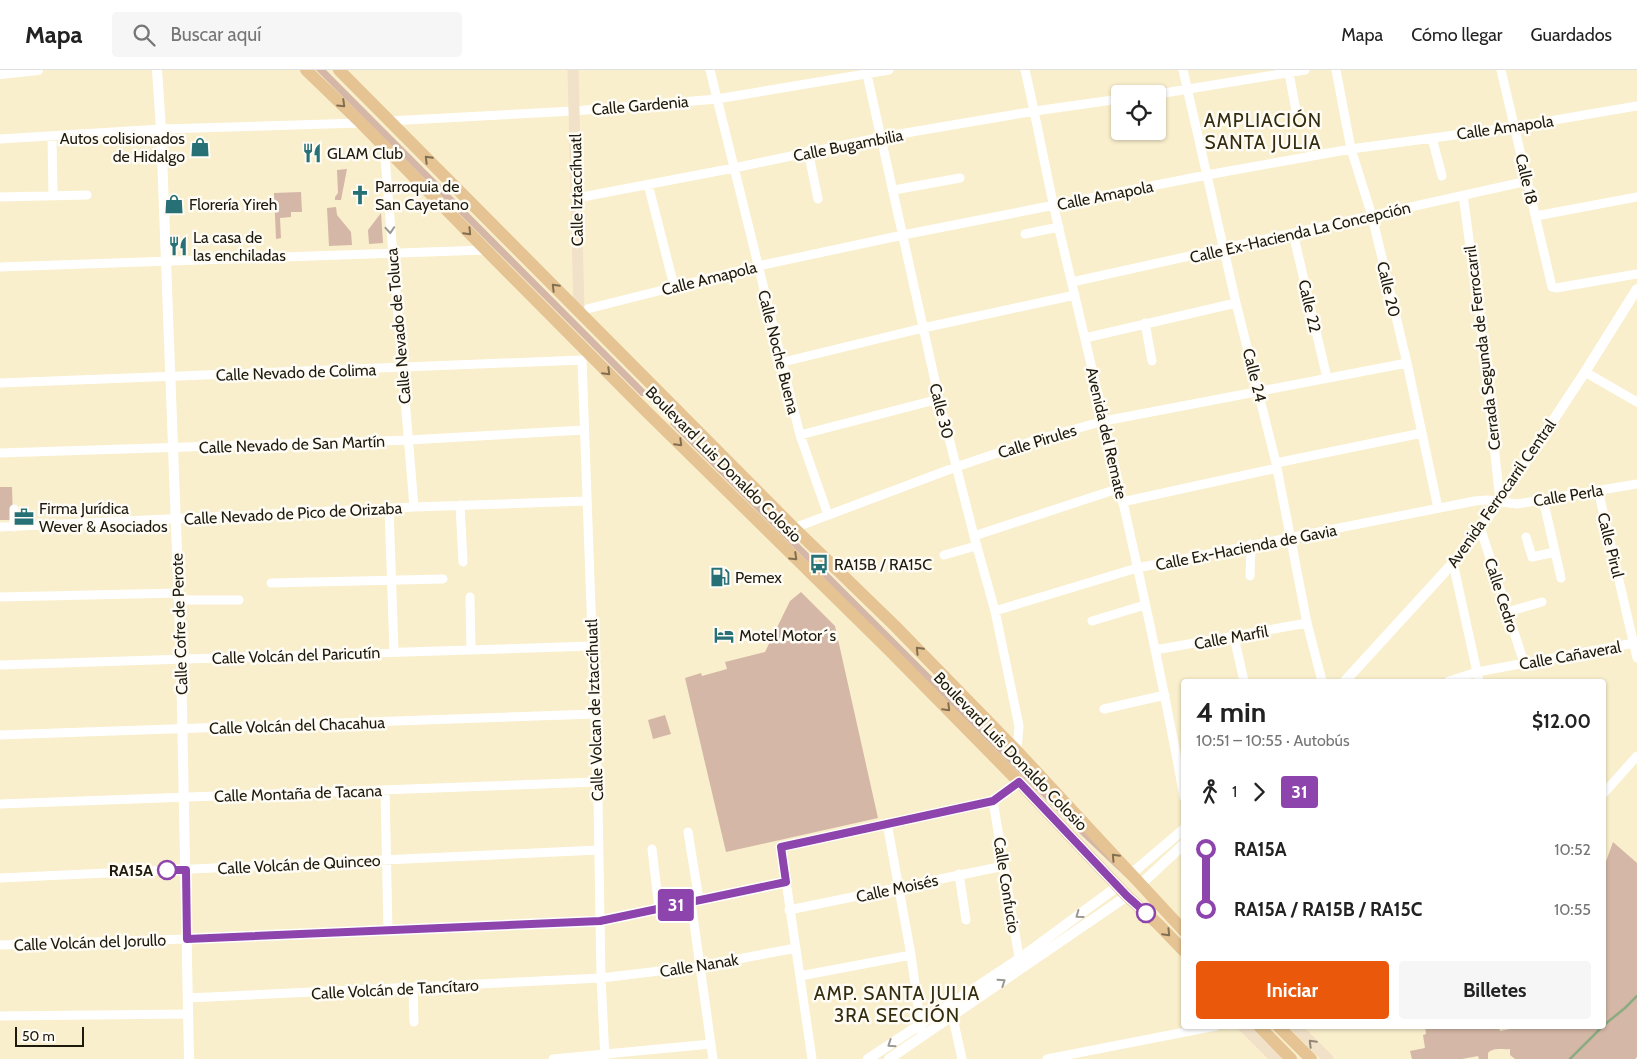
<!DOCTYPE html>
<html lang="es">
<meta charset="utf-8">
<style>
body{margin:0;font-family:Cabin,sans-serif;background:#f6f6f6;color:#222;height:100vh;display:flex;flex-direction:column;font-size:19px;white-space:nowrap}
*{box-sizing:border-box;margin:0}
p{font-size:16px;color:#767676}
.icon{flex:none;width:28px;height:28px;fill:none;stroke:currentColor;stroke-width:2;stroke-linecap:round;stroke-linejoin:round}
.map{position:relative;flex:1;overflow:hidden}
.side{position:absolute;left:1181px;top:609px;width:425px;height:350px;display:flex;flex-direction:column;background:#fff;border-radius:5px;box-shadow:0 1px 4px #0004}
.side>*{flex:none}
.badge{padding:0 10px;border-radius:4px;font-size:18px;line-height:32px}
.tools{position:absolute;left:1111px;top:15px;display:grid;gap:10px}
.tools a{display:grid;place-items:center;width:55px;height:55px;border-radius:5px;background:#fff;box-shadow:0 1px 4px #0004;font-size:25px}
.scale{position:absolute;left:15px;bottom:12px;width:69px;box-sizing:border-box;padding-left:5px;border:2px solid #1e1a0d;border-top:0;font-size:14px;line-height:18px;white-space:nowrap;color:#1e1a0d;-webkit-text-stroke:4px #fefcf5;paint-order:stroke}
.map>.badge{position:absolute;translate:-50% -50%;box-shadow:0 0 0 2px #fff}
.legs{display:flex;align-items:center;gap:8px;height:55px;padding:0 15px;font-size:16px}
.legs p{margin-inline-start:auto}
.summary{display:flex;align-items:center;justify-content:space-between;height:85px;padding:0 15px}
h1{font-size:28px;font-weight:700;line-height:38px}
.button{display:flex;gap:10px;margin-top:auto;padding:10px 15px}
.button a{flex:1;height:58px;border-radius:5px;background:#ea580c;color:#fff;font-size:20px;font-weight:700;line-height:58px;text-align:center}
.button a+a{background:#f6f6f6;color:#222}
ul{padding:0 15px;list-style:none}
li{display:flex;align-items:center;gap:18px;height:60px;font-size:19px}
li i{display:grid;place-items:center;width:8px;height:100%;margin:0 6px;background:currentColor}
li i::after{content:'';width:12px;height:12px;margin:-6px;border:4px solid;border-radius:50%;background:#fff}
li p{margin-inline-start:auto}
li:first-child i{background:linear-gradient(#0000 50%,currentColor 0)}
li:last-child i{background:linear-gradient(currentColor 50%,#0000 0)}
header{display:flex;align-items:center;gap:30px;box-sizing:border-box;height:70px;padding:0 25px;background:#fff;border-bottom:1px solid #e0e0e0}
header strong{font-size:24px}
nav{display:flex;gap:28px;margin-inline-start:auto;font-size:18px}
.search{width:350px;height:45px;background:#f6f6f6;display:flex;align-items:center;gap:12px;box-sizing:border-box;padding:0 18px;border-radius:5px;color:#767676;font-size:19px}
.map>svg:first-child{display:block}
.green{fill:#d4b7a6}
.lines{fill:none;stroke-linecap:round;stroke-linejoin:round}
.stream{stroke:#8dab82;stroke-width:2.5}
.minor{stroke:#fff;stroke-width:9}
.tertiary{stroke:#fff;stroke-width:10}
.secondary{stroke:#f2e1c9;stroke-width:11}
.primary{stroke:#e5c392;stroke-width:12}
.oneway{stroke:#826e50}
.oneway2{stroke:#9a9892}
.oneway3{stroke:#938774}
.line-1-casing{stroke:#fff;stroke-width:11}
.line-1{stroke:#8e44ad;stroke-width:8}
.stop-1-dot{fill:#fff;stroke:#8e44ad;stroke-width:2.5}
.labels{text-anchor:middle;stroke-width:5;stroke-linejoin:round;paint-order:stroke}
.street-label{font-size:16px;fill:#1e1a0d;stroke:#fefcf5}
.poi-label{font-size:16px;fill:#1e1a0d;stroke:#fefcf5;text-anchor:start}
.stop-label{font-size:16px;font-weight:bold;fill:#1e1a0d;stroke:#fefcf5;text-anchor:end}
.quarter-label{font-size:19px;letter-spacing:1px;fill:#342c0e;stroke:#fefcf5}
</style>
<header>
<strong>Mapa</strong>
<div class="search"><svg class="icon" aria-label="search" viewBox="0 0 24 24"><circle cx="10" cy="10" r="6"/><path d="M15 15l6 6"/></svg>Buscar aquí</div>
<nav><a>Mapa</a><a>Cómo llegar</a><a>Guardados</a></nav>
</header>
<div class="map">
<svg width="1637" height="989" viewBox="0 0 1637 989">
<rect width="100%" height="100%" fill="#f9efcc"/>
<path class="green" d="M316,0H326L646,321V326H641Z
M347,99L341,130H335V127L338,123L337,100Z
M301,122L302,142H291V147L280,148L281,168L276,169L274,123Z
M336,137L337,145L351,162L352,175L329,176L327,138Z
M381,143L383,173L369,174L368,160Z
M675,350L1082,756L1134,815L1077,761L670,354Z
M0,417H12L13,450H0Z
M801,522L835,556L878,748L726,782L685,608L701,603L702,606L727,599L725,592L765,582L790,531Z
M665,645L671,664L653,669L648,650Z
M1613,772L1637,793V987L1635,989H1515L1510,985V979C1502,980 1494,977 1488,983V989H1479L1478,986L1462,989H1412L1410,981L1425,978L1423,965L1426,964L1425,956H1468L1469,959L1480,956H1499L1500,961L1510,959V956H1604V797Z"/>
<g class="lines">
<path class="stream" d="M1604,955L1625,938L1637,926
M1570,989L1603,956"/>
<path class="minor" d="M710,0L800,365L828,445
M866,0L939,329L974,466L995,541L1019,656L1017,681
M1025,0C1037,51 1046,104 1058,155C1103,345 1149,535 1184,727
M1183,0L1236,233L1276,393L1307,553L1322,611
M1336,0L1351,79L1372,146L1407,293L1438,438
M1501,0L1552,217L1556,218L1637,204
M1289,3L1296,41
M1158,24L1305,0
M389,51L574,41L717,29L889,0
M52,67L53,125
M1432,68L1442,106
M0,69L161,59L361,53
M384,76L414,437
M808,81L818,129
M648,114L674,216
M894,120L960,108
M1463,125L1483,272L1500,431
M0,127L87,125
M577,128L734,98L882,67L1035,41L1120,29
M1536,146L1637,127
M1293,163L1327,308
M1025,164L1059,157
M0,197L486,180
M1072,212L1528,111
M579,241L758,196L903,165L1207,105L1351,79L1514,57L1637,36
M1145,253L1152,291
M1085,268L1236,233
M582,290L598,730L601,908L605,989
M783,292L923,258L1075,225
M1585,302L1637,332
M0,313L582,290
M800,365L939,329
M0,383L409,370L584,360
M1276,393L1422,363
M1598,420L1637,588
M1543,429L1561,508
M1122,432L1277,398
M460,435L463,492
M389,438L394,581
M14,439V457
M0,457L414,437L586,431
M1480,457L1524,593
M794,458L956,397L1039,369L1104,351L1407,293
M974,466L1120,418
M1526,467L1532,487L1555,482
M944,485L976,476
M1453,493L1479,611
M1250,506L1251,474
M271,513L443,509
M0,527L178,523
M470,527L471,580
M178,530H239
M995,541L1137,498L1475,431L1487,430L1517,434L1637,414
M1507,542L1542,532
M1092,551L1145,535
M1234,567L1244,611
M1155,580L1307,553
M0,595L592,576
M1449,611L1477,602L1634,573
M1104,639L1165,625
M0,665L595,644
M385,721L388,860
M1604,723L1637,686
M993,731L1020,893
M0,734L597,712
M887,753L911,885L922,966
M688,762L699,830
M652,779L659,839
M959,804L966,850
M0,808L598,780
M691,832L713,989
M789,840L1004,796
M0,875L187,869L600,851L786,812
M800,906L911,885
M413,918L414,952
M188,928L601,908L701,896L796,878
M951,939L962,989
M0,946L188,944
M553,989L711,974
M812,989L781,777L993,731L1019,712
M1047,989L1216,956"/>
<path class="tertiary" d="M157,0L161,59L181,589L189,989
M0,4L38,0
M1345,611L1453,493L1500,431L1585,302L1637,219
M1131,804L1184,759
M1141,814L1184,774
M868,989L1019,889L1118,816
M889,989L1127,826"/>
<path class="secondary" d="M573,0L579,241
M1243,956L1276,989
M1295,956L1328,989"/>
<path class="primary" d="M306,0L361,53L486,180L644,339L888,579L1019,712L1127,826L1158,854L1184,881
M339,0L794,458L895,556L1017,681L1184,861
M1259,956L1291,989
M1278,956L1311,989"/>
</g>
<defs><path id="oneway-chevron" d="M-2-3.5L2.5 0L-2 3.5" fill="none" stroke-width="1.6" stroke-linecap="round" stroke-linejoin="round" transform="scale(1.25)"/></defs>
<g class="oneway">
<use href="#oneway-chevron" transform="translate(342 34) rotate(44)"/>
<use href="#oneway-chevron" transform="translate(428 89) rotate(-135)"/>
<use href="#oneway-chevron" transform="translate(468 162) rotate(46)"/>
<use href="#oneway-chevron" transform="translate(555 217) rotate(-135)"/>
<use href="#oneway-chevron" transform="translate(607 302) rotate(45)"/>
<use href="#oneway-chevron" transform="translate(679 373) rotate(45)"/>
<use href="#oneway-chevron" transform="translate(794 487) rotate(44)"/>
<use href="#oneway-chevron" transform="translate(919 580) rotate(-134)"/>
<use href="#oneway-chevron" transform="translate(947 638) rotate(45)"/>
<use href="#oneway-chevron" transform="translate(1115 787) rotate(-133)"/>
<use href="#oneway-chevron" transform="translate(1167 863) rotate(46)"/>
</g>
<g class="oneway2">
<use href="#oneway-chevron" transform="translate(390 160) rotate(86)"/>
<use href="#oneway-chevron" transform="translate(1079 845) rotate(144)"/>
<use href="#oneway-chevron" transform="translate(1002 912) rotate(-34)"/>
<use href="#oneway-chevron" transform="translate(891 974) rotate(146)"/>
</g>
<use class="oneway3" href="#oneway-chevron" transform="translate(1312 973) rotate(-135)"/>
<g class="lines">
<defs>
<path id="line-1" d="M167,800H186L187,869L600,851L786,812L781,777L993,731L1019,712L1127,826L1146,843"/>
</defs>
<use href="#line-1" class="line-1-casing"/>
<use href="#line-1" class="line-1"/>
</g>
<defs>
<symbol id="shop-bare" viewBox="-9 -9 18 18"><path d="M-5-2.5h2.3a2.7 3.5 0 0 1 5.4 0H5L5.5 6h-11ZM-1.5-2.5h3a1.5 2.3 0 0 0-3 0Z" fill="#277176" stroke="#fefcf5" stroke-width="2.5" paint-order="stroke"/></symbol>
<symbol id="restaurant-bare" viewBox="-9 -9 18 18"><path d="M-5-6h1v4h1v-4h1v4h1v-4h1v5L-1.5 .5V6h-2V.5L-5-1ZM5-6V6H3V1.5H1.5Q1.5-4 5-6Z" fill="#277176" stroke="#fefcf5" stroke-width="2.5" paint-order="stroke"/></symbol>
<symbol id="church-bare" viewBox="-9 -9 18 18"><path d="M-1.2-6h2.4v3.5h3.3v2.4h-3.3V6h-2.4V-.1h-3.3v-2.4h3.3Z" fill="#277176" stroke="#fefcf5" stroke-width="2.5" paint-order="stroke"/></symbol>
<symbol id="office-bare" viewBox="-9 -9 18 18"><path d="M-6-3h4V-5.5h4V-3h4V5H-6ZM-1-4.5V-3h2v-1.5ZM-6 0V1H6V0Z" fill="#277176" stroke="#fefcf5" stroke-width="2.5" paint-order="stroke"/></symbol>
<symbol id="bus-bare" viewBox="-9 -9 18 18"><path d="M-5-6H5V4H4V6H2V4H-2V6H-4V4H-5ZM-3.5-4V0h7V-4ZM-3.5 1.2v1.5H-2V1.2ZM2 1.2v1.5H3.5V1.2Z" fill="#277176" stroke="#fefcf5" stroke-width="2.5" paint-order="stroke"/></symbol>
<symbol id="fuel-bare" viewBox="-9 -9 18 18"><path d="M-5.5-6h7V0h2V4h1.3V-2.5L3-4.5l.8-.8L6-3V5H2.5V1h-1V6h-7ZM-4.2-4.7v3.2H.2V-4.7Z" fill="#277176" stroke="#fefcf5" stroke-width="2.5" paint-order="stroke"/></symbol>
<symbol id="hotel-bare" viewBox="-9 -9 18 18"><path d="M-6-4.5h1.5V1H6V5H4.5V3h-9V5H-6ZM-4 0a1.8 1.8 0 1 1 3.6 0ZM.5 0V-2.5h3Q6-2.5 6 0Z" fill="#277176" stroke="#fefcf5" stroke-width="2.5" paint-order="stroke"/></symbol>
</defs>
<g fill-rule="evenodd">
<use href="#shop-bare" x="186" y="63" width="28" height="28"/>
<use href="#restaurant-bare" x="298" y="69" width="28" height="28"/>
<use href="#church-bare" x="346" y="111" width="28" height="28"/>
<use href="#shop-bare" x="160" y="120" width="28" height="28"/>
<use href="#restaurant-bare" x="164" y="162" width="28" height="28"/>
<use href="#office-bare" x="10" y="433" width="28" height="28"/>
<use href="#bus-bare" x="805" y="480" width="28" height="28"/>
<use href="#fuel-bare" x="706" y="493" width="28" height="28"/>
<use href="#hotel-bare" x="710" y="551" width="28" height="28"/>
</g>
<g class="stop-1-dot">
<circle cx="167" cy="800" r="9"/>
<circle cx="1146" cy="843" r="9"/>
</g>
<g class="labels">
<g class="street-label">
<text transform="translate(640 35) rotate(-5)" y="6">Calle Gardenia</text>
<text transform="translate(1505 57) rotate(-8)" y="6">Calle Amapola</text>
<text transform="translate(848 75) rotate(-11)" y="6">Calle Bugambilia</text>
<text transform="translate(1527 109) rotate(77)" y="6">Calle 18</text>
<text transform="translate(576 120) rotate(-91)" y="6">Calle Iztaccíhuatl</text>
<text transform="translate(1105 125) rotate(-11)" y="6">Calle Amapola</text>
<text transform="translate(1300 162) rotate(-13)" y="6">Calle Ex-Hacienda La Concepción</text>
<text transform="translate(709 208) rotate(-14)" y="6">Calle Amapola</text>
<text transform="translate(1389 219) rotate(77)" y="6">Calle 20</text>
<text transform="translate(1310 236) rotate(77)" y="6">Calle 22</text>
<text transform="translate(398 256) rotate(-95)" y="6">Calle Nevado de Toluca</text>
<text transform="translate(1482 278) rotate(-97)" y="6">Cerrada Segunda de Ferrocarril</text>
<text transform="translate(779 282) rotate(76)" y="6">Calle Noche Buena</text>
<text transform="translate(296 302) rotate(-2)" y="6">Calle Nevado de Colima</text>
<text transform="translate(1255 305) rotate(76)" y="6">Calle 24</text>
<text transform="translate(942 341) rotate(76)" y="6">Calle 30</text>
<text transform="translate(1107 363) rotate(77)" y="6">Avenida del Remate</text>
<text transform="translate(1037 371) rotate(-17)" y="6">Calle Pirules</text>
<text transform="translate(292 374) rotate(-2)" y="6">Calle Nevado de San Martín</text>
<text transform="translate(724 394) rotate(45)" y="6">Boulevard Luis Donaldo Colosio</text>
<text transform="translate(1501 423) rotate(-55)" y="6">Avenida Ferrocarril Central</text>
<text transform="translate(1568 425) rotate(-9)" y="6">Calle Perla</text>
<text transform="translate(293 443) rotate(-3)" y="6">Calle Nevado de Pico de Orizaba</text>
<text transform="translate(1611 475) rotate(76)" y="6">Calle Pirul</text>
<text transform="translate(1246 477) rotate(-11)" y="6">Calle Ex-Hacienda de Gavia</text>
<text transform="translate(1502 525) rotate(72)" y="6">Calle Cedro</text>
<text transform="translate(179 554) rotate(-92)" y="6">Calle Cofre de Perote</text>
<text transform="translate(1231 567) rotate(-10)" y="6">Calle Marfil</text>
<text transform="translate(296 585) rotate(-2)" y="6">Calle Volcán del Paricutín</text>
<text transform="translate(1570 585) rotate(-10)" y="6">Calle Cañaveral</text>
<text transform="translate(594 640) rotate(-92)" y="6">Calle Volcan de Iztaccíhuatl</text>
<text transform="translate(297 655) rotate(-2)" y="6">Calle Volcán del Chacahua</text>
<text transform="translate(1011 681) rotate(46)" y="6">Boulevard Luis Donaldo Colosio</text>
<text transform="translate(298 723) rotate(-2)" y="6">Calle Montaña de Tacana</text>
<text transform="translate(299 794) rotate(-3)" y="6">Calle Volcán de Quinceo</text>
<text transform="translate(1007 815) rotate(81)" y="6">Calle Confucio</text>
<text transform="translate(897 818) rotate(-12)" y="6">Calle Moisés</text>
<text transform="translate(90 872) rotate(-2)" y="6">Calle Volcán del Jorullo</text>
<text transform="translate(699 895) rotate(-9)" y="6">Calle Nanak</text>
<text transform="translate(395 919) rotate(-3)" y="6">Calle Volcán de Tancítaro</text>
</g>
<g class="poi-label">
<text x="185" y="74" text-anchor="end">Autos colisionados<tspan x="185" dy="18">de Hidalgo</tspan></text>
<text x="327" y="89">GLAM Club</text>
<text x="375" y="122">Parroquia de<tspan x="375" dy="18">San Cayetano</tspan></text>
<text x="189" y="140">Florería Yireh</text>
<text x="193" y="173">La casa de<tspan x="193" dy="18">las enchiladas</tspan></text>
<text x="39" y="444">Firma Jurídica<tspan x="39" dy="18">Wever &amp; Asociados</tspan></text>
<text x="834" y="500">RA15B / RA15C</text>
<text x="735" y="513">Pemex</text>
<text x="739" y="571">Motel Motor´s</text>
</g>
<g class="stop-label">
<text x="153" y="806">RA15A</text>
</g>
<g class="quarter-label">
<text x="1263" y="57">AMPLIACIÓN<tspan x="1263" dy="22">SANTA JULIA</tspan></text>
<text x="897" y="930">AMP. SANTA JULIA<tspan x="897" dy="22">3RA SECCIÓN</tspan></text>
</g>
</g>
</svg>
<div class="tools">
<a><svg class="icon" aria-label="locate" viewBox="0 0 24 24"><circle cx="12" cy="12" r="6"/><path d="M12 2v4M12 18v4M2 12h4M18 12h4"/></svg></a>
</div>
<div class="scale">50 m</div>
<b class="badge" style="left:676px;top:835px;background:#8e44ad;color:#fff">31</b>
<section class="side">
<div class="summary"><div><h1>4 min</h1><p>10:51 – 10:55 · Autobús</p></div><b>$12.00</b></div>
<div class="legs"><svg class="icon" aria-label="walk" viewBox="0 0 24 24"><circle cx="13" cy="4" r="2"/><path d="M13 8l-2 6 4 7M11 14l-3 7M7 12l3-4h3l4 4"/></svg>1<svg class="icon" aria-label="forward" viewBox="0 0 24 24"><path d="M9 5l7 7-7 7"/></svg><b class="badge" style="background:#8e44ad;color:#fff">31</b></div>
<ul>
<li><i style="color:#8e44ad"></i><b>RA15A</b><p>10:52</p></li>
<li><i style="color:#8e44ad"></i><b>RA15A / RA15B / RA15C</b><p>10:55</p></li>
</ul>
<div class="button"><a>Iniciar</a><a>Billetes</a></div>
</section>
</div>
